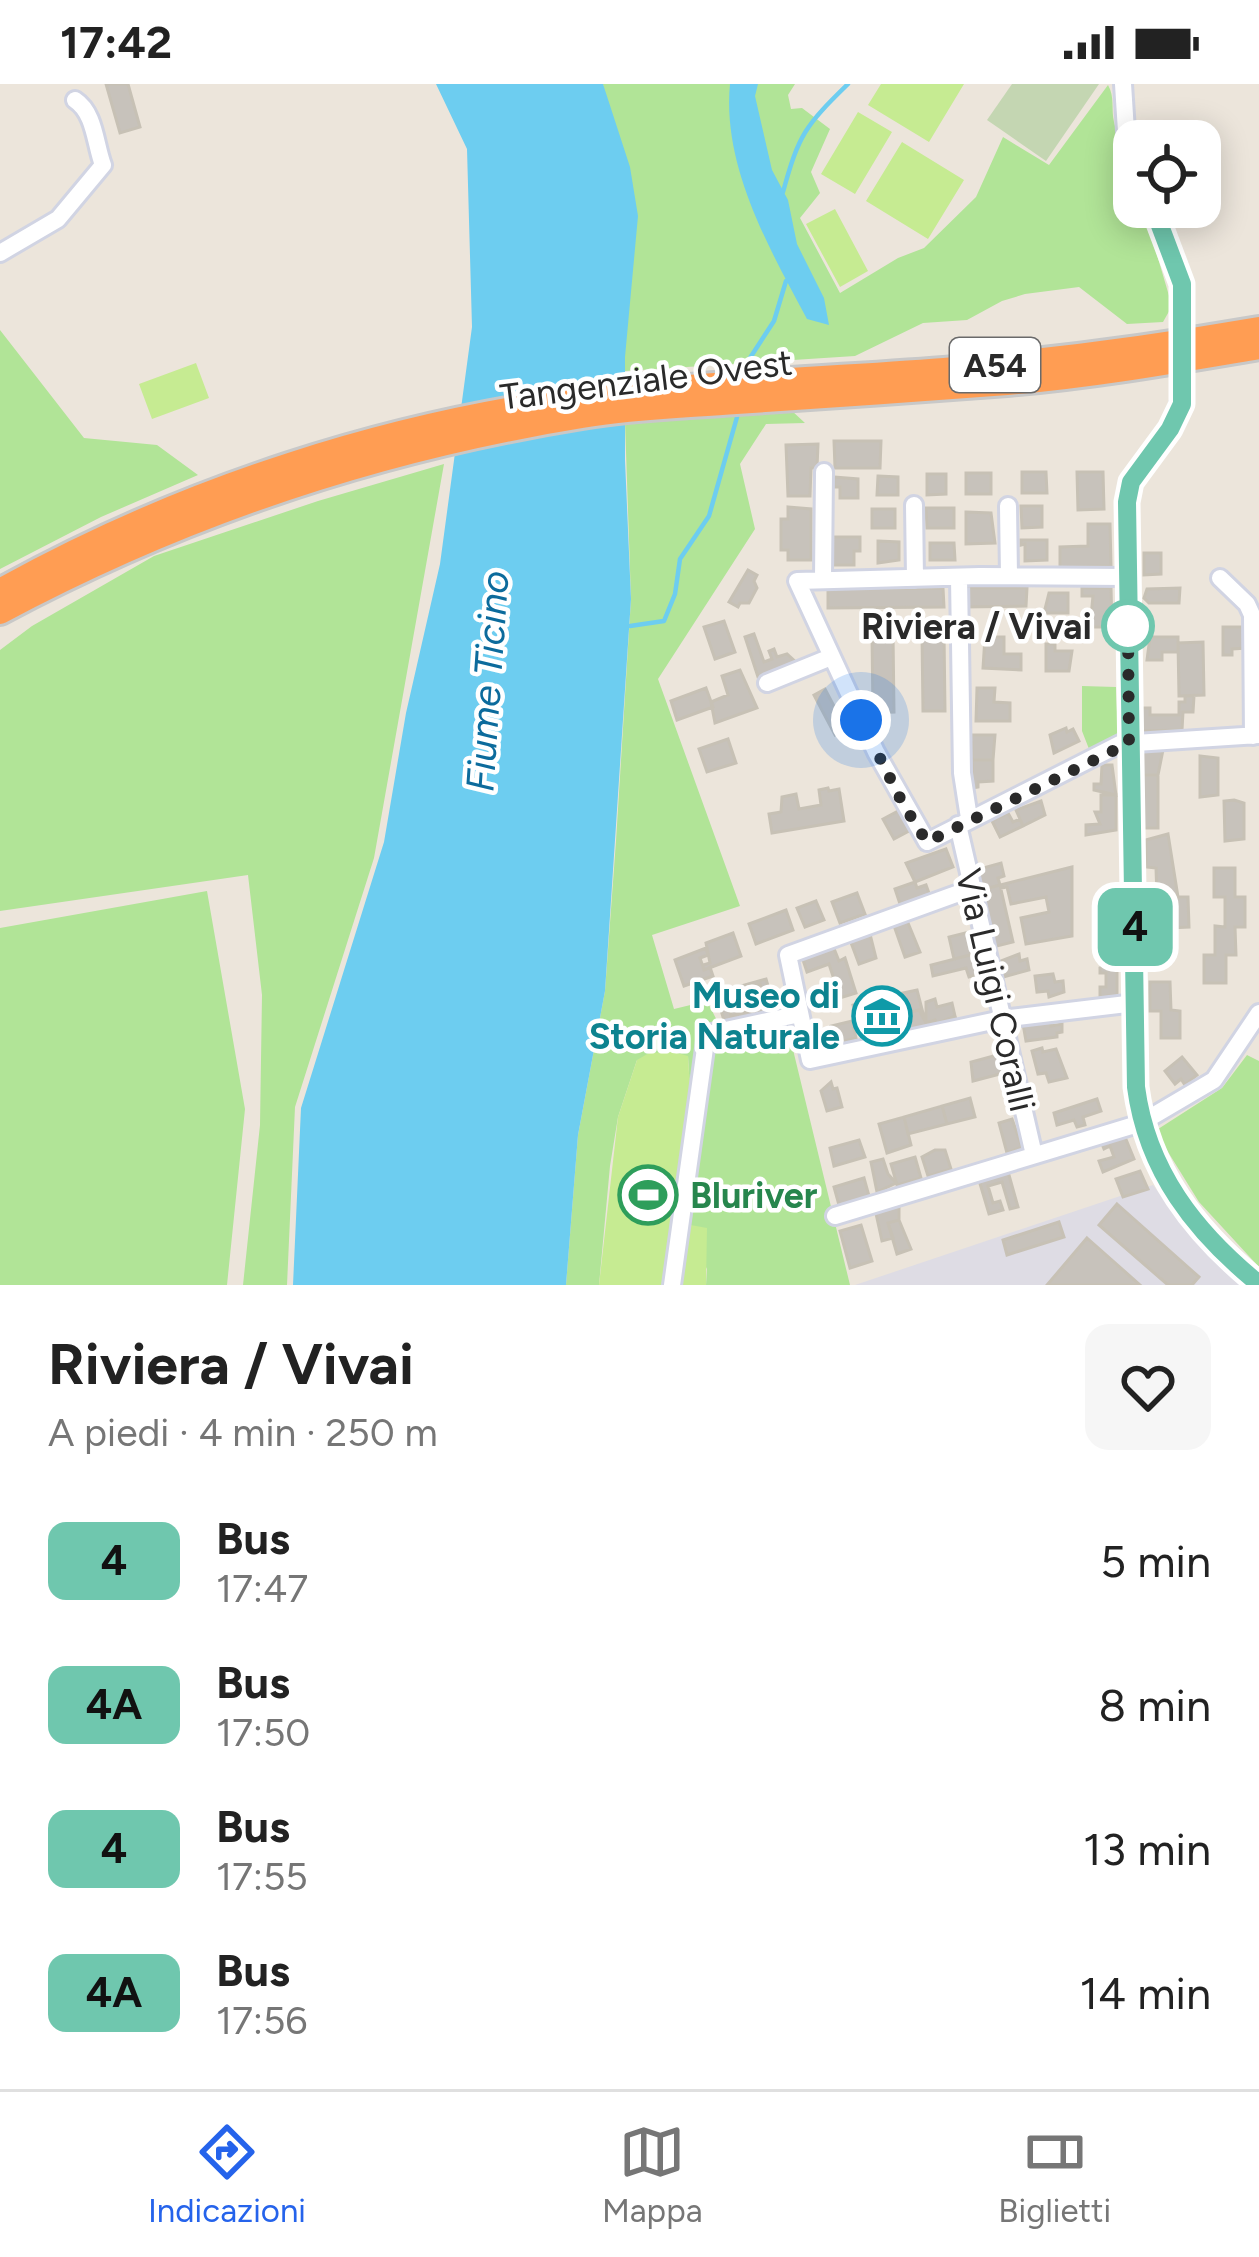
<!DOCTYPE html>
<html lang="it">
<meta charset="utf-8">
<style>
body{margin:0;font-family:Figtree,sans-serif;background:#f6f6f6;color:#222;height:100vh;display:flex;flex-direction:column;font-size:45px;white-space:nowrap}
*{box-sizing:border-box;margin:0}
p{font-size:39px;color:#767676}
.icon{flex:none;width:66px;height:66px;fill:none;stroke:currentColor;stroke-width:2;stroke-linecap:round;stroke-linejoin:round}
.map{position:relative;height:1201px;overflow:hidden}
.sheet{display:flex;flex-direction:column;background:#fff;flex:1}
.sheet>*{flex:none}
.badge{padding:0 24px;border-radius:18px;font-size:42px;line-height:78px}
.fabs{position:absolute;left:1113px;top:36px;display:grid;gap:24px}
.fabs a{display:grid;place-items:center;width:108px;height:108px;border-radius:24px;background:#fff;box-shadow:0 6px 30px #0003;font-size:60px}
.you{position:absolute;width:60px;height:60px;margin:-30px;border:9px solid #fff;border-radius:50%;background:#1a73e8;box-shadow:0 0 0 18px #1a73e833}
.map>.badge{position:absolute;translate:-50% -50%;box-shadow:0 0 0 6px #fff}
.round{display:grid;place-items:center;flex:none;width:126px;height:126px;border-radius:24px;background:#f6f6f6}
.overview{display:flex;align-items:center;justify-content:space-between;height:204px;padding:0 48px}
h1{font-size:57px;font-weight:700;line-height:90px}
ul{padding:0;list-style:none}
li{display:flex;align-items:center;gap:36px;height:144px;padding:0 48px}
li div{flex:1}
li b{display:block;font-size:45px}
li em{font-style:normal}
li .badge{min-width:132px;font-weight:700;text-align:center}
.status{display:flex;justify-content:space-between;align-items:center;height:84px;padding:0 60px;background:#fff;direction:ltr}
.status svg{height:33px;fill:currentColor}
.tab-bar{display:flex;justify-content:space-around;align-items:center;height:168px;border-top:3px solid #e0e0e0;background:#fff;font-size:33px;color:#767676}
.tab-bar a{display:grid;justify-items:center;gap:6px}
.tab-bar .selected{color:#2563eb}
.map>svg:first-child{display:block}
.industrial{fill:#dedce4}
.green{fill:#b1e497}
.cemetery{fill:#c4d6b2}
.pitch{fill:#c6eb92}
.water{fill:#6dcdf0}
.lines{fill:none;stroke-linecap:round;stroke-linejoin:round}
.stream{stroke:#6dcdf0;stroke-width:4.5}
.building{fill:#c7c2bb;stroke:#c7c1b5;stroke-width:3;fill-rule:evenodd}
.minor-casing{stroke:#d1d4e3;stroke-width:22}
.highway-casing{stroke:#c8c8c8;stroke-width:30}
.minor{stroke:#fff;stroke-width:16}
.highway{stroke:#ff9d53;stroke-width:24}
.line-casing{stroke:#fff;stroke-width:27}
.line{stroke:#6fc7ae;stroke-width:18}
.walk{stroke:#2a2a2a;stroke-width:12;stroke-dasharray:0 21.6}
.stop-dot{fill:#fff;stroke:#6fc7ae;stroke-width:6}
.labels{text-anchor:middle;stroke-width:9;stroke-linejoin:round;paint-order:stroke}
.shield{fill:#fff;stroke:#6a6a6a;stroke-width:3}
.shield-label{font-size:33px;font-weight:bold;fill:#2a2a2a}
.street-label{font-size:36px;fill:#2a2a2a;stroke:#fff}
.stop-label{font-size:36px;font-weight:bold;fill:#2a2a2a;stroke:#fff;text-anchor:end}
.culture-label{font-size:36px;font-weight:bold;fill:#0d838f;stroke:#fff;text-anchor:end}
.leisure-label{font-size:36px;font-weight:bold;fill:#27864d;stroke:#fff;text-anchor:start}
.water-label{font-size:39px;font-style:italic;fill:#0c6b9c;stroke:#fff}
</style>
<div class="status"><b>17:42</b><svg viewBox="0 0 49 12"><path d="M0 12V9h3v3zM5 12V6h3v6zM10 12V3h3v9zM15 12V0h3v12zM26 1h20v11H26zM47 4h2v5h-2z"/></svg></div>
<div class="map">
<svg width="1259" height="1201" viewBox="0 0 1259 1201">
<rect width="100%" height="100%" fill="#ece5db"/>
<path class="industrial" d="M1153,1101L1200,1163L1245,1201H855Z"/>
<path class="green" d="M603,0H795L788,11L791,25L802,24L830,45L811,88L820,109L800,134L840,209L898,174L924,164L976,113L1003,53L1049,81L1108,1C1115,13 1111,25 1114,38C1121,68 1134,92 1134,123H1143L1172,222L1163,238L1127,240L1079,203L1025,210L1002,217L967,236L923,239L855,272L625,287Z
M0,246L84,354L157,361L198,391L101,433L0,485Z
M771,325L791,326L805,339L766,340L740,380L755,445L658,595L740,822L652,851L674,925L707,917L728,958L788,945L850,1201H706L707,1185L684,1140L691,1023L688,972L637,976L618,1033L610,1082L599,1201H566L578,1051L605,907L616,757L631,515L625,338Z
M444,380L374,774L295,1023L287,1201H243L260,1041L262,911L248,791L0,827V566L32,542L154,472L318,417Z
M1082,602L1116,603L1118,652L1089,665L1082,647Z
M207,807L245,1025L227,1201H0V844Z
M1247,971L1259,977V1183L1199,1118L1155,1047L1222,1004Z"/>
<path class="cemetery" d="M1012,0H1099L1046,77L987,36Z"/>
<path class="pitch" d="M881,0H964L929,58L868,21Z
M858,28L892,48L855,110L821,90Z
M902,58L964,96L928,155L866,117Z
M835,125L868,187L840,203L806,140Z
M196,279L209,314L152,335L139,300Z
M674,968L688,972L691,1023L685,1140L707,1144L706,1201H599L618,1033L637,976L649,969Z"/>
<path class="water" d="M436,0H603L630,83L638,132L625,273V376L631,515L605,907L578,1051L566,1201H293L301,1024L384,758L406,629L440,480L472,243L467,65Z
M730,0H758L755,12L772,86L788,116L797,160L824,214L829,241L807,235C769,164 722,82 730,0Z"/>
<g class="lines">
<path class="stream" d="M783,108C799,50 805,42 848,0
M746,287L748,277L774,237L786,197
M630,542L664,537L675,510L680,475L709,432L739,326"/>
</g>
<path class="building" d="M106,0H128L140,43L120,49Z
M834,357H881L880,384H835Z
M818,360L817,384H811L810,412H788L786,361Z
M1046,388L1047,409H1022V388Z
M1077,388H1103L1104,425L1078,426Z
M966,389H991V410H966Z
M927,390H946V410L927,411Z
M878,392L898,393V411H877Z
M834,393L858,395V414H840V403H834Z
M1021,422H1042V443L1022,444Z
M788,423L811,425V476H788V466H781V435H788Z
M926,424H954V444H927Z
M872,425H895V444H872Z
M966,428L991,429L995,459L966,460Z
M1088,440H1110L1111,482L1060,483V463L1088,462Z
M830,453H860V467H854V481H831Z
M1021,456H1047V476L1025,477V460L1021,461Z
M878,457L899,458V476L878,479Z
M930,459H954L955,476H930Z
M1144,469H1161V490L1144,491Z
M748,486L757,491L754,497L757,504L749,519H740L738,523L729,518Z
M943,504L944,523L828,524V505Z
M965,504H1027L1026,522L965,523Z
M1082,504H1111L1112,543H1090L1093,512H1082Z
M1180,504L1179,519H1149L1144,514L1147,505Z
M1049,509H1068V529H1044Z
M724,537L735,568L715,575L704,543Z
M1223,543H1243L1246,564L1232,565V571H1223Z
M754,550L764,578L772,575L769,567L774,565L777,573L787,570L799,581L759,596L745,553Z
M893,550L894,628L873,629L872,551Z
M922,550H944L945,627H923Z
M985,553H1004V570H1021V586L983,584Z
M1150,553H1178V568H1162V576H1147Z
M1203,558L1204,611L1179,612L1178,559Z
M1046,560H1055V567H1072L1069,587H1046Z
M740,586L757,624L715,639L711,618L728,611L722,592Z
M706,604L713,623L677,636L671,617Z
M977,604H995L994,618L1010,619V637H976Z
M825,605L846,645L835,651L814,611Z
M1185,612H1194L1193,628H1183L1182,646L1139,647L1138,624H1150V631H1179V618H1185Z
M1066,644L1067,648L1073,645L1079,657L1054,669L1050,651Z
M966,651H995L993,676H972V659L966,660Z
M728,655L736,679L707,688L699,665Z
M1163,666L1158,691H1138V667Z
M1200,672L1218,674V711L1200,713Z
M972,676H993V697L978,698V703L973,704Z
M1102,681H1112L1116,711L1094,706V700H1101Z
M1138,691H1158V744H1139Z
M828,704L829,707L839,705L844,737L772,749L769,730L781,728L782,713L796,710L799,725L821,721L819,706Z
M1101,711H1116V746L1086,751V741L1100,740L1095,728H1101Z
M1234,716L1244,719V755L1225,757L1224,717Z
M1041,717L1045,731L1023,742L1016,726Z
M900,726L911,746L894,755L883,735Z
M1008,729L1013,738L1020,735L1023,742L1000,753L992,737Z
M1168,750L1178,813H1188L1189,843L1169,844V812L1157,813L1156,784L1146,783V756Z
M946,765L953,783L915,798L906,779Z
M1001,779L1004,792L998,794L1000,801L981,806L976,786Z
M1072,783V852L1026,860L1021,834L1049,828L1046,813L1011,820L1007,803L1001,804L1000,801Z
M1214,784H1235V813H1245V843H1235L1236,871H1226V899H1204V871H1215V842L1225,843V813H1214Z
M915,798L917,804L926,801L930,812L900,820L895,805Z
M1000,801L1013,858L993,863L981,806Z
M857,809L865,830L840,839L832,818Z
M816,817L824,836L805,843L797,824Z
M1095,823H1116L1117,832H1112L1107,844L1094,845Z
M786,826L793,846L756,860L749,840Z
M906,834L920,868L905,873L893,839Z
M969,848L974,870L954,875L949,853Z
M733,849L741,872L704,886L703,881L710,879L706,859Z
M870,850L876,874L859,880L850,856Z
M833,862L839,877L845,874L856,909L840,914L829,880L807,888L802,873Z
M706,864L708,871L700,874L704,886L710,883L713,892L684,902L675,876Z
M974,870L979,890L969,893L966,884L933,892L931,881Z
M1019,870L1020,877L1027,875L1029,886L1003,893L1001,877Z
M1117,880V911L1100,913V903H1106V889H1100V884Z
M1053,890L1055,898L1063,897L1064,908L1049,913L1048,907L1037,908L1035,892Z
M766,895L775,926L725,940L716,909ZM760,900L766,922L731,932L725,910Z
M1150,898H1170L1171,926L1180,927V954H1161V927H1150Z
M760,900L766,922L731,932L725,910Z
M917,906L924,933L919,926L899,931L894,911Z
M894,911L901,940L893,942L894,950L863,958L853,921Z
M935,915L937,923L952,919L955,932L936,940L935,936L926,939V918Z
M919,926L926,939L935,936L936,940L955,932L957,938L910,950L907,939L901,940L899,931Z
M1050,936L1051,942L1062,940V948L1057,949V953L1026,957L1023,940Z
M852,937L856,954L836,959L831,942Z
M1042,964L1043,968L1056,965L1067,994L1049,998L1046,989L1038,990L1032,967Z
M997,971L1004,989L973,997L971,978Z
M1182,973L1197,991L1185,1001L1181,995L1175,1000L1165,987Z
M831,998L833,1005L837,1004L842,1023L827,1027L821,1007Z
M970,1014L975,1033L947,1040L942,1022Z
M1097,1015L1101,1027L1083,1033L1085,1041L1077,1043L1074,1036L1057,1041L1054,1029Z
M942,1022L947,1040L908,1050L904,1033Z
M904,1033L911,1061L887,1069L879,1040Z
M1012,1035L1022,1063L1007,1069L999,1039Z
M1123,1048L1134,1075L1103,1088L1099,1077L1114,1073L1110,1062L1104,1065L1100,1055Z
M859,1056L865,1073L834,1082L830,1064Z
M935,1066H945L951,1085L928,1092L922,1073Z
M915,1073L921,1094L897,1101L891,1080Z
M883,1075L888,1090L896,1099L877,1108L871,1078Z
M1007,1084L1018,1123L1010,1125L1002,1098L988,1102L993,1119L1000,1117L1003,1126L989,1130L978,1093Z
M1140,1087L1148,1105L1123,1113L1116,1095Z
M864,1094L869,1112L839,1121L834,1103Z
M899,1118V1136L888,1139L893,1154L882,1157L875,1125Z
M1117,1120L1199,1193L1192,1201H1168L1099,1141Z
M899,1136L911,1165L897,1170L888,1139Z
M1059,1138L1064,1153L1007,1171L1003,1156Z
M861,1141L872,1177L850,1184L840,1147Z
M1087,1154L1140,1201H1047Z"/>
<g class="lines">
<defs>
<path id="minor" d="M1123,0L1126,47L1134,71
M1153,123L1182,200L1184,236
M0,169L58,135L103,81C95,60 95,29 75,16
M1184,294C1179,357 1137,366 1127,418L1136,1003C1148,1087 1194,1147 1259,1200
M914,421L915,494
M1008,422L1009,492
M1128,493L980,492L797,497L876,668L927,758L1120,660L1259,651
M823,494L824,388
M959,494L962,689L969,734
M1220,494L1247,520L1252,531L1253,652
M767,599L831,573
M958,741L1034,1071
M970,805L788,871L810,976L1002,935L1135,919
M835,1132L1141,1039L1214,996L1259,929
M672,1201L707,950L800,930"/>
<path id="highway" d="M0,507C183,405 392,337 601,312C714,298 830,295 944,286C1050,277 1155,263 1259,245
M0,528C183,430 377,365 582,332C633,323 685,322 736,318C826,312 917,306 1007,299C1092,292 1176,277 1259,263"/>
</defs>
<use href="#minor" class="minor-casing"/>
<use href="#highway" class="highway-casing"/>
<use href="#minor" class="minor"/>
<use href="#highway" class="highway"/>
</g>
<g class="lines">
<defs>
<path id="line" d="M1153,123L1182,200V320L1170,345L1131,398L1127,418L1136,1003C1147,1087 1195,1148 1259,1200"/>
</defs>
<use href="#line" class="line-casing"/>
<use href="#line" class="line"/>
<path class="walk" d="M861,636L903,720L927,758L1129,659L1128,542"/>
</g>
<defs>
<symbol id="museum-ring" viewBox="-11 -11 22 22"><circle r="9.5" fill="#fff" stroke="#0f9aa8" stroke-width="1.5"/><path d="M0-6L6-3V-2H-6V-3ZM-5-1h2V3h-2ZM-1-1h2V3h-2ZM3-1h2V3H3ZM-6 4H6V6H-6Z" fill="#0f9aa8"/></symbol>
<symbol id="stadium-ring" viewBox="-11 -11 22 22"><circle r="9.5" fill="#fff" stroke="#2e9e5b" stroke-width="1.5"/><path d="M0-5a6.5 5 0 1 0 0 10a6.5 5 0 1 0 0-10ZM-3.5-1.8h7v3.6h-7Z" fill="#2e9e5b"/></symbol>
</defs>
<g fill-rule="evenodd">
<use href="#museum-ring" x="849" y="899" width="66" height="66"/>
<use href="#stadium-ring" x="615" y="1078" width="66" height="66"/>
</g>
<circle class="stop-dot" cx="1128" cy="542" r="24"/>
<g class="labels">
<rect class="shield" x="950" y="254" width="90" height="54" rx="9"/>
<g class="shield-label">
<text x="995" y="293">A54</text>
</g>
<g class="street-label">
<text transform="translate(646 295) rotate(-7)" y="13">Tangenziale Ovest</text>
<text transform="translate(996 906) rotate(77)" y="13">Via Luigi Coralli</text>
</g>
<g class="stop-label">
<text x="1092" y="555">Riviera / Vivai</text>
</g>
<g class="culture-label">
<text x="840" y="924">Museo di<tspan x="840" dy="41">Storia Naturale</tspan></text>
</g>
<g class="leisure-label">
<text x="690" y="1124">Bluriver</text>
</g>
<g class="water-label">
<text transform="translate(487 597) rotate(-86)" y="14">Fiume Ticino</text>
</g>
</g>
</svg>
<div class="fabs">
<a><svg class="icon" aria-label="locate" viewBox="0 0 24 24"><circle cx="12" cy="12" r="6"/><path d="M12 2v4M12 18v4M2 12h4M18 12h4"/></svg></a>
</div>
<div class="you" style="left:861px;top:636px"></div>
<b class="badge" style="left:1135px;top:843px;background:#6fc7ae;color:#111">4</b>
</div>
<section class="sheet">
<div class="overview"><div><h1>Riviera / Vivai</h1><p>A piedi · 4 min · 250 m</p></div><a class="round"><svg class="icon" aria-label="heart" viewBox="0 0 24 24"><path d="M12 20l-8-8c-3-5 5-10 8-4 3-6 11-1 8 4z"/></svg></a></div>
<ul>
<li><span class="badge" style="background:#6fc7ae;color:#111">4</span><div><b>Bus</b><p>17:47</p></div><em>5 min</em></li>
<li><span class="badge" style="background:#6fc7ae;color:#111">4A</span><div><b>Bus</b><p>17:50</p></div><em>8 min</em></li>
<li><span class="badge" style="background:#6fc7ae;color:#111">4</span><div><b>Bus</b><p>17:55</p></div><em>13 min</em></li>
<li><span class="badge" style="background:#6fc7ae;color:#111">4A</span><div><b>Bus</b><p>17:56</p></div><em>14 min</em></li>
</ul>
</section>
<nav class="tab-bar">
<a class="selected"><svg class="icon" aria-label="directions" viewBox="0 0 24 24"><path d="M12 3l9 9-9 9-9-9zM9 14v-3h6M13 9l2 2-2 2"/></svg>Indicazioni</a>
<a><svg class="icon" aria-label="map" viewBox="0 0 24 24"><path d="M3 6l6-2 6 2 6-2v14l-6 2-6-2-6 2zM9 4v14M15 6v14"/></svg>Mappa</a>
<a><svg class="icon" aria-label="tickets" viewBox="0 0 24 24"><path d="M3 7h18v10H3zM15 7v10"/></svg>Biglietti</a>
</nav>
